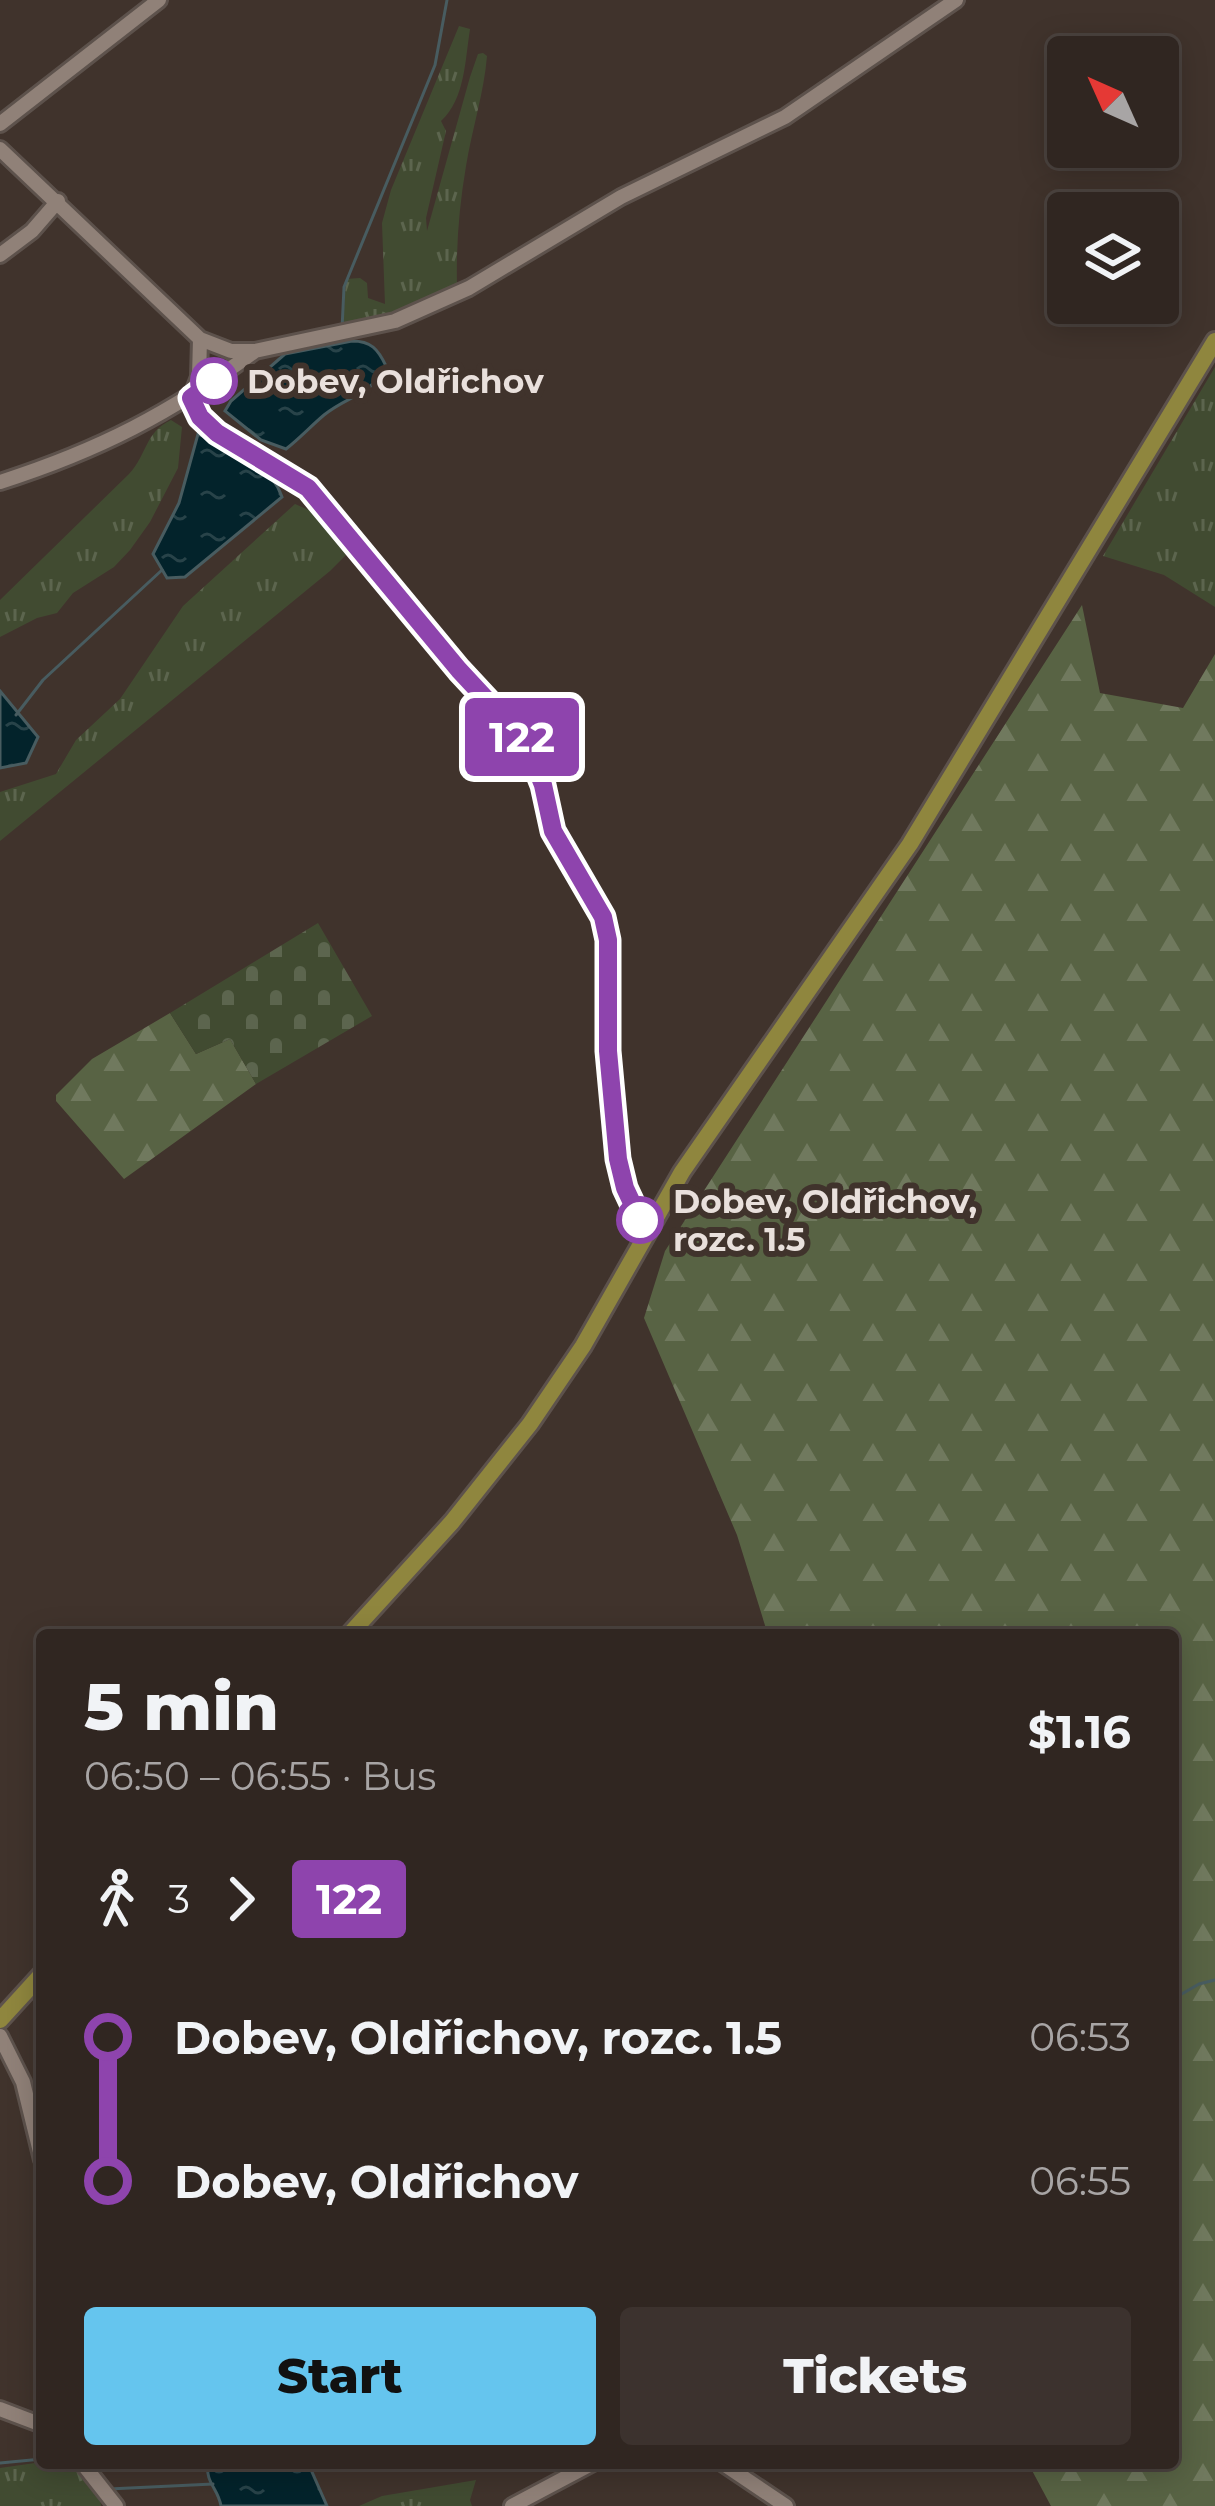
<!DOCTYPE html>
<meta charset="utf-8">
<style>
body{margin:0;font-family:Montserrat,sans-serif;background:#3c322e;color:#f1f3f6;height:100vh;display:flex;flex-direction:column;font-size:45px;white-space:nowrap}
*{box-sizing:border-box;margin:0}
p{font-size:39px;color:#a8a5a5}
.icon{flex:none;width:66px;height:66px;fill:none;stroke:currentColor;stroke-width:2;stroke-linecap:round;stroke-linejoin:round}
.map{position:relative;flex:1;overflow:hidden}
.drawer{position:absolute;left:36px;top:1629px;width:1143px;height:840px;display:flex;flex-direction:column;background:#302621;border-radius:12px;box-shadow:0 6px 30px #0003,0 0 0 3px #4b433f}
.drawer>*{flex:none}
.badge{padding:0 24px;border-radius:9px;font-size:42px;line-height:78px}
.needle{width:78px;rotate:315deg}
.fabs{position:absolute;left:1047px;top:36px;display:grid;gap:24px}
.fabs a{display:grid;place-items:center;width:132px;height:132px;border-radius:12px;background:#302621;box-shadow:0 6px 30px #0003,0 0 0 3px #4b433f;font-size:60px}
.map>.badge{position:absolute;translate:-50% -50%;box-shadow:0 0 0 6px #fff}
.legs{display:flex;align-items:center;gap:18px;height:132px;padding:0 48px;font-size:39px}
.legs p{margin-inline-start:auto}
.headline{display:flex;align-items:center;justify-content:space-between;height:204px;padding:0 48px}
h1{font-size:66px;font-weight:800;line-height:90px}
.button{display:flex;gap:24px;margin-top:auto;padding:24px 48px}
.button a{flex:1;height:138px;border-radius:12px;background:#65c5ee;color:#111;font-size:48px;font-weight:800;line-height:138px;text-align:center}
.button a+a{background:#3c322e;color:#f1f3f6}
ul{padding:0 48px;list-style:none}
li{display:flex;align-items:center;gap:42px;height:144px;font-size:45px}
li i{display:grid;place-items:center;width:18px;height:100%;margin:0 15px;background:currentColor}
li i::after{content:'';width:30px;height:30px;margin:-15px;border:9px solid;border-radius:50%;background:#302621}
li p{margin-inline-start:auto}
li:first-child i{background:linear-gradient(#0000 50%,currentColor 0)}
li:last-child i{background:linear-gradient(currentColor 50%,#0000 0)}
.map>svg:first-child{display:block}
.grass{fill:url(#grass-tufts)}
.forest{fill:url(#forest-firs)}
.cemetery{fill:url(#cemetery-stones)}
.water{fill:url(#water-ripples);stroke:#485c60;stroke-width:3}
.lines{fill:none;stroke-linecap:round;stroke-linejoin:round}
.stream{stroke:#485c60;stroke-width:3}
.minor-casing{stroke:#5d524c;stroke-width:20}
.major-casing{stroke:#5d524c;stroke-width:22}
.minor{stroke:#908178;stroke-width:14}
.major{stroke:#8f863e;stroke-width:16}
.line-1-casing{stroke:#fff;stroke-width:27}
.line-1{stroke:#8e44ad;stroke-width:18}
.stop-1-dot{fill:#fff;stroke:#8e44ad;stroke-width:6}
.labels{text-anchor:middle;stroke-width:12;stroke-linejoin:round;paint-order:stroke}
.stop-label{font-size:33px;font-weight:bold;fill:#e9e0dc;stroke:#40332c;text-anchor:start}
</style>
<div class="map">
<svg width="1215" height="2506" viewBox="0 0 1215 2506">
<defs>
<pattern id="grass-tufts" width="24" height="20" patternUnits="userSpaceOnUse" patternTransform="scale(3)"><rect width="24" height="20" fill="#414b31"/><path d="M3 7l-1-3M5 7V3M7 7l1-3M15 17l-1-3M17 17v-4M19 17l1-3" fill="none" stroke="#5c654e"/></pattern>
<pattern id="forest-firs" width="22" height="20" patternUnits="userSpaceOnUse" patternTransform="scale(3)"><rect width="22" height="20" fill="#586344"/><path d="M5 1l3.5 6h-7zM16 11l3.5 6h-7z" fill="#70795e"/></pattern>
<pattern id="cemetery-stones" width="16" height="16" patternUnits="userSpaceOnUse" patternTransform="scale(3)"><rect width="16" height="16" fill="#414b31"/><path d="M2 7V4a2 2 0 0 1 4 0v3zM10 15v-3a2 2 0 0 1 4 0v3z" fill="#5c654e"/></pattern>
<pattern id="water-ripples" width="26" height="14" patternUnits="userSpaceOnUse" patternTransform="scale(3)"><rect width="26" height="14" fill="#03232b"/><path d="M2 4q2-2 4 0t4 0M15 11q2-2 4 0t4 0" fill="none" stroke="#284349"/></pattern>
</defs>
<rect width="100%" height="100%" fill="#40332c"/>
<path class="grass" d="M459,26L470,29C465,60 465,99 441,121L446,131L426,218L427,231L470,77L478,54L483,53L487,56C484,93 472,129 466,166C459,207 456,246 457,287C420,304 383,322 343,324L346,279L360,278L367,283L368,298L385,304L382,223L391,190Z
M1215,367V607L1164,575L1103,556Z
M171,420L182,427L178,468L150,522L130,550L114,567L73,593L57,613L37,618L0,637V600L129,474C147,455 145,432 171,420Z
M295,504L327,518L352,549L330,571L0,841V792L56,774L76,740L120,699L183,606Z
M42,2462L74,2463L99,2490L101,2506H0V2468Z
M476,2480L470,2500L472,2506H359L382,2496Z"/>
<path class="forest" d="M1082,605L1100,693L1183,708L1215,654V2506H1051L1028,2463H1173V1635H768L737,1535L644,1318L665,1251Z
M170,1013L196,1054L230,1039L256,1084L124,1179L56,1101V1095L92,1059Z"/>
<path class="cemetery" d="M318,923L372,1016L256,1084L230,1039L196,1054L170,1013Z"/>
<path class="water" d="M352,341C371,341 378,349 386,366C372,395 347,396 324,415C311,426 300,438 286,449L261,440L225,411L231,401L285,354Z
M198,434C231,449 269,460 282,497L185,577L167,578L153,554L179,503Z
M0,691L38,737L26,763L0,768Z
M208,2463H308L327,2506H221C218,2488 205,2483 208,2463Z"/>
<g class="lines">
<path class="stream" d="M342,329L344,287L435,65L447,0
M16,715L43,680L162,570
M1173,1999L1199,1984L1215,1980
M0,2463L42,2459
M68,2463L85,2477
M109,2489L213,2484"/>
<defs>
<path id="minor" d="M0,124L159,0
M0,149L200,339L231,351H255L395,321L469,288L621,197L785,117L956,0
M0,255L32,231L58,201
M200,339L199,377L191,398L200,417L217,433L308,488L459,670L527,742L543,785L553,831L603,917L608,939V1050L618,1159L635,1211L650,1228
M0,482C100,450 171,413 255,351
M0,2036L23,2082L42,2160
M0,2409L42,2425
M82,2463L116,2506
M722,2463L786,2506
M512,2506L593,2463"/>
<path id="major" d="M349,1635L452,1522L530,1424L583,1346L682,1172L910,844L1215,341
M0,2020L42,1974"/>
</defs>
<use href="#minor" class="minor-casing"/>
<use href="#major" class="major-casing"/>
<use href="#minor" class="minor"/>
<use href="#major" class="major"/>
</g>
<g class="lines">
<defs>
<path id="line-1" d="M214,381L191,398L200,417L217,433L308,488L459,670L526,742L543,785L553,831L603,917L608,940V1051L618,1159L625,1188L640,1220"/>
</defs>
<use href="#line-1" class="line-1-casing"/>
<use href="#line-1" class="line-1"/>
</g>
<g class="stop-1-dot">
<circle cx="214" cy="381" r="21"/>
<circle cx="640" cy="1220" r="21"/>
</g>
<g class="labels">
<g class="stop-label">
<text x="247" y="393">Dobev, Oldřichov</text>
<text x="673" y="1213">Dobev, Oldřichov,<tspan x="673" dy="38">rozc. 1.5</tspan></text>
</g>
</g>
</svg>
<div class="fabs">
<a><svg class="needle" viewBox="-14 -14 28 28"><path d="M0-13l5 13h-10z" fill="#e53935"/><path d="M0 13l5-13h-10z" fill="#a8a5a5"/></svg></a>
<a><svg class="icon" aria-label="layers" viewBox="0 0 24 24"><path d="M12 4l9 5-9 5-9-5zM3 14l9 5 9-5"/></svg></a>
</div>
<b class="badge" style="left:522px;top:737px;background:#8e44ad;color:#fff">122</b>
<section class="drawer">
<div class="headline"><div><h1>5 min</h1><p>06:50 – 06:55 · Bus</p></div><b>$1.16</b></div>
<div class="legs"><svg class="icon" aria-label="walk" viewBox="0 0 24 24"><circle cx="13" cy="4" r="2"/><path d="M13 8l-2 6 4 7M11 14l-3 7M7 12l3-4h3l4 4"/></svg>3<svg class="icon" aria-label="forward" viewBox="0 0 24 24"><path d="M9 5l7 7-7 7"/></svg><b class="badge" style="background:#8e44ad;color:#fff">122</b></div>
<ul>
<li><i style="color:#8e44ad"></i><b>Dobev, Oldřichov, rozc. 1.5</b><p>06:53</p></li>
<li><i style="color:#8e44ad"></i><b>Dobev, Oldřichov</b><p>06:55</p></li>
</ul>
<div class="button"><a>Start</a><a>Tickets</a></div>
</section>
</div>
